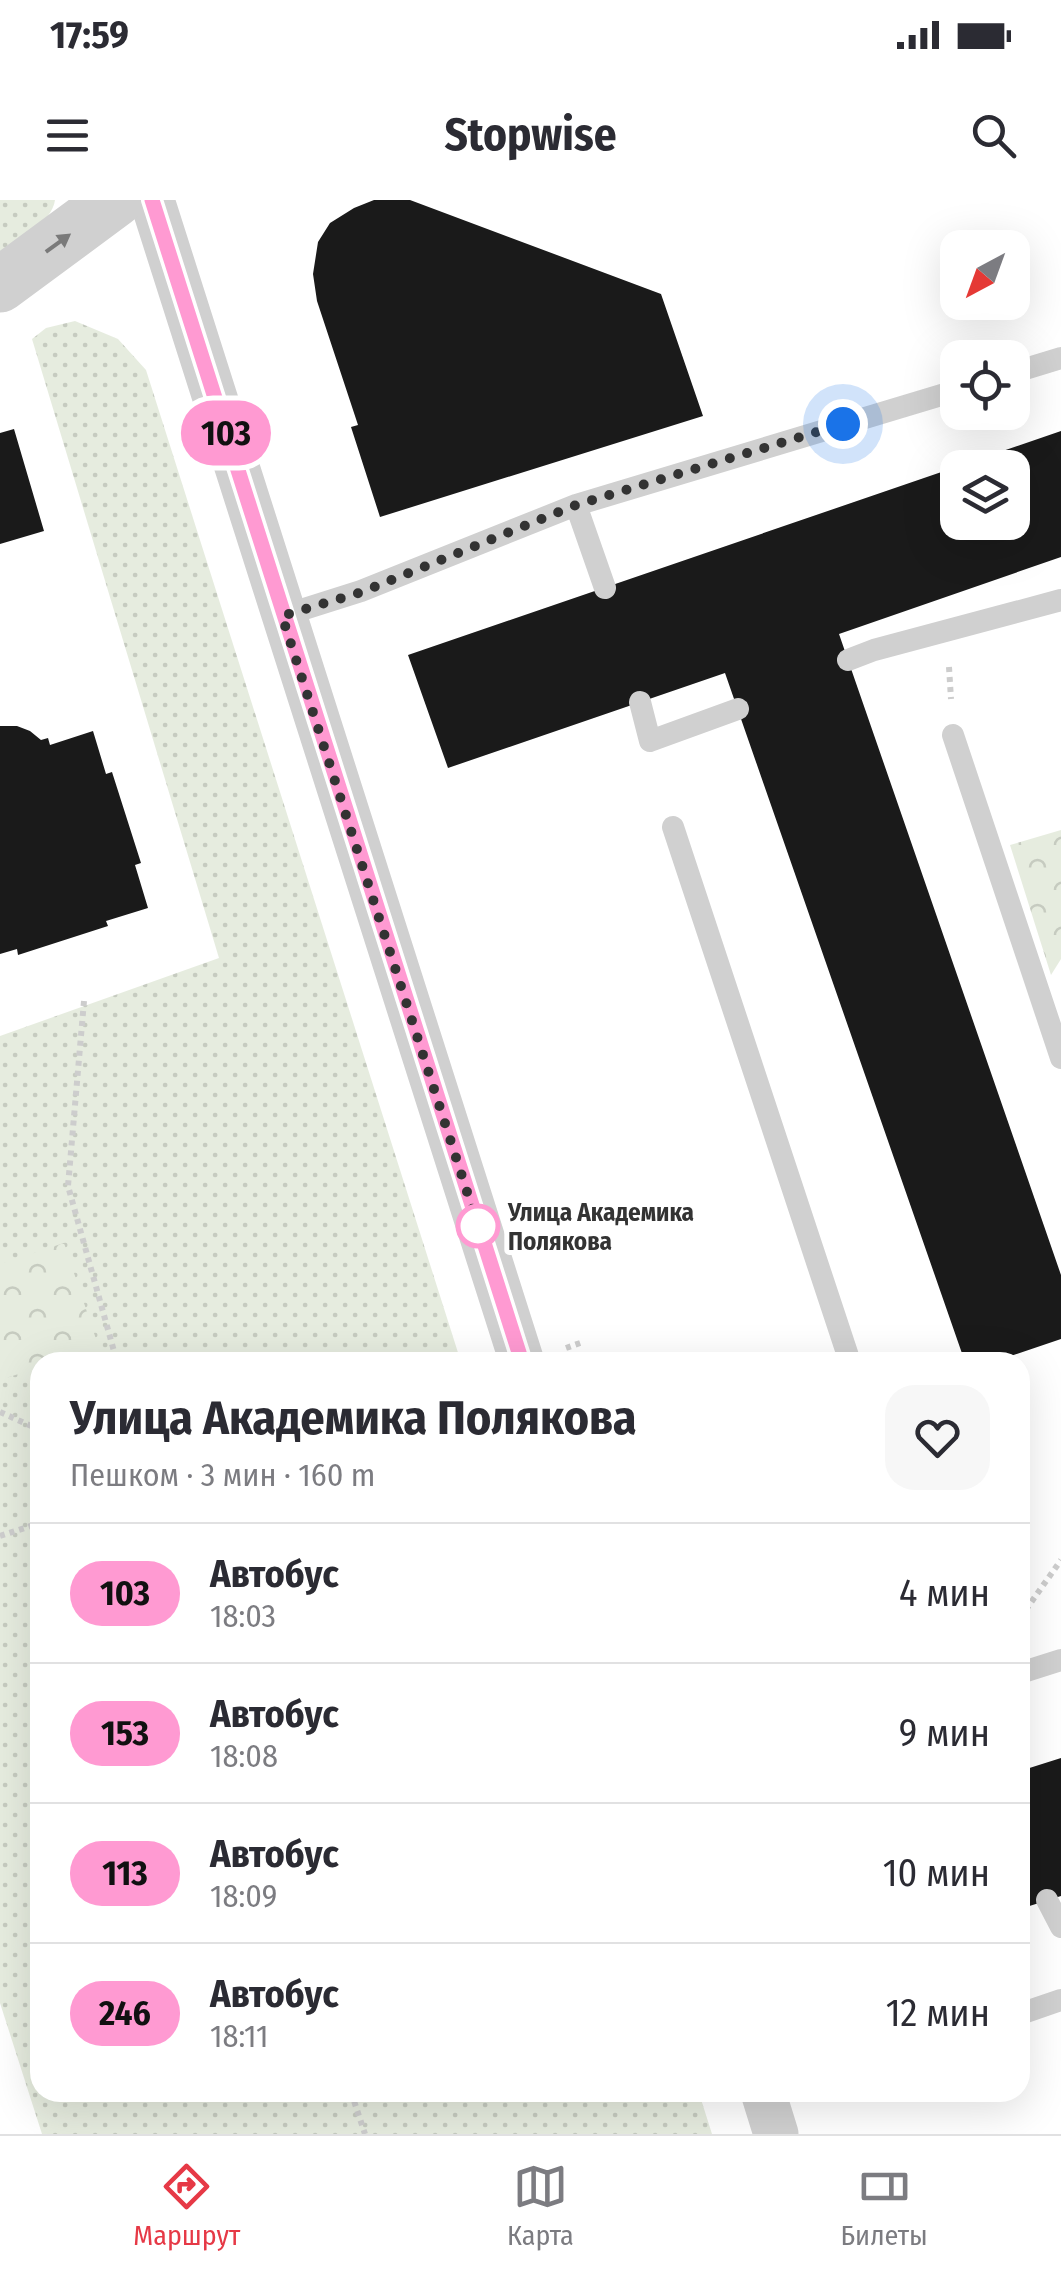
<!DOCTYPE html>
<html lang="ru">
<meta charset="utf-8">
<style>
body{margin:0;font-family:"Fira Sans Condensed",sans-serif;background:#f7f7f7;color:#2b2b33;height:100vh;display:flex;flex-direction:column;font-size:38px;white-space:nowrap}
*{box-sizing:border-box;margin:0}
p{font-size:32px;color:#7c7c81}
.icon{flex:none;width:55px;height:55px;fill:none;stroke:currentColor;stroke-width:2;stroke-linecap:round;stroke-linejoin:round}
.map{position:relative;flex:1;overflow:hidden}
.details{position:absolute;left:30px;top:1152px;width:1000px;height:750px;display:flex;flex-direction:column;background:#fff;border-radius:30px;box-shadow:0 10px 40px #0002}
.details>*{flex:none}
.badge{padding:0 20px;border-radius:32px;font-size:35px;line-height:65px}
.needle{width:65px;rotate:221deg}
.buttons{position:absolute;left:940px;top:30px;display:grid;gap:20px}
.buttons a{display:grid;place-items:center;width:90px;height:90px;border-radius:20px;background:#fff;box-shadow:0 10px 40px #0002;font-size:50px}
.you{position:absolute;width:50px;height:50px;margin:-25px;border:8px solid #fff;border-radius:50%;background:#1a73e8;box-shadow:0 0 0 15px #1a73e833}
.map>.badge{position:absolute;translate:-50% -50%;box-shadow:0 0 0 5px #fff}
.round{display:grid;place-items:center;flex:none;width:105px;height:105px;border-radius:30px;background:#f7f7f7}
.summary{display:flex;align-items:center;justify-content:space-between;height:170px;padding:0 40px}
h1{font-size:48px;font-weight:700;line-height:75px}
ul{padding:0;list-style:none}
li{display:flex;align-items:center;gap:30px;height:140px;padding:0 40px;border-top:2px solid #e1e1e2}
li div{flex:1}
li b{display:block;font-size:38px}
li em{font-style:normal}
li .badge{min-width:110px;font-weight:700;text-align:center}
.status{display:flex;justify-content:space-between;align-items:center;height:70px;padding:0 50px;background:#fff;direction:ltr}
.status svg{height:28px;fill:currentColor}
header{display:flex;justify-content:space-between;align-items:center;height:130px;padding:0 40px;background:#fff;font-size:45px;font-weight:700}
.tabs{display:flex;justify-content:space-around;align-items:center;height:140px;border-top:2px solid #e1e1e2;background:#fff;font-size:28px;color:#7c7c81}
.tabs a{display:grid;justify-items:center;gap:5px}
.tabs .selected{color:#e63946}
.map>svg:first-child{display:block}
.grass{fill:url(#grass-dots)}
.forest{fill:url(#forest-crowns)}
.building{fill:#1a1a1a;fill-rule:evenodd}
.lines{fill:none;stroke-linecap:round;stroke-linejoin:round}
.path{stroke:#cdcdcd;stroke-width:6;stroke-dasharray:5 5;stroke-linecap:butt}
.service{stroke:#d0d0d0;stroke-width:22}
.minor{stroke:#d0d0d0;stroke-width:45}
.tertiary{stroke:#d0d0d0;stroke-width:55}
.oneway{fill:#7a7a7a}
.line-casing{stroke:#fff;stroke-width:22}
.line{stroke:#ff9ad2;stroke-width:15}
.walk{stroke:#333;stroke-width:10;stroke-dasharray:0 18}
.stop-dot{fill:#fff;stroke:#ff9ad2;stroke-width:5}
.labels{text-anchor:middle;stroke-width:10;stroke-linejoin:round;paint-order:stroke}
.stop-label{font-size:25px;font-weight:bold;fill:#333;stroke:#fff;text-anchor:start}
</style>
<div class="status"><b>17:59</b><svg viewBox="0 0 49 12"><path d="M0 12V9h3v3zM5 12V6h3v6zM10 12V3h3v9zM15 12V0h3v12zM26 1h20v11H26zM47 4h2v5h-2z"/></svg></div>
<header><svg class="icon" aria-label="menu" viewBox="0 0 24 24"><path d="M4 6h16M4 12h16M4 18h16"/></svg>Stopwise<svg class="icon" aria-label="search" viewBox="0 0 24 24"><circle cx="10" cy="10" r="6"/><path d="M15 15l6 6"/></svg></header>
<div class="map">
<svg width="1061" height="1934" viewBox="0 0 1061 1934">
<defs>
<pattern id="grass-dots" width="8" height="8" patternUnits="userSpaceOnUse" patternTransform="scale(2.5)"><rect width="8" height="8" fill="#e6ecdf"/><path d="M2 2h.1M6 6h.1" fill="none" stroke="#c6cbc0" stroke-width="1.8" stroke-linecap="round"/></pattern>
<pattern id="forest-crowns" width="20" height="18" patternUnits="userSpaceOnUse" patternTransform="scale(2.5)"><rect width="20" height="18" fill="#e6ecdf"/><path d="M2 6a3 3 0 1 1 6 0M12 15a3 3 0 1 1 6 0" fill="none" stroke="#c6cbc0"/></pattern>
</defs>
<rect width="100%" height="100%" fill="#fff"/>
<path class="grass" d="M0,0H55C52,23 18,40 0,53Z
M75,121L118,139L146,170L461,1162H40V1892L699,1893L712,1934H42L0,1803V836L219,758L32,139L46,128Z"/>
<path class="forest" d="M1061,630V759L1051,775L1010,645Z
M64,1043L99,1148L54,1162H40V1167L0,1180V1064Z"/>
<path class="building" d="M374,0H410L661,94L703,216L380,317L351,227L358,225L317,101L313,74L318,42L330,23L354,8Z
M14,229L44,331L0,344V233Z
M1061,231V357L839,434L1061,1075V1139L993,1162H965L725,473L448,568L408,455ZM958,268H1012V322H958Z
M0,526H17L30,531L41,540L48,538L50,545L93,531L106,574L112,572L141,663L135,665L148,708L106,721L108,726L18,755L17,749L0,754Z
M1061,1558V1696L1020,1709V1571Z"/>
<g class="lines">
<path class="path" d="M949,467L951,499
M84,801L68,986L117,1162
M566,1148L583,1142
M0,1212L40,1230
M0,1336L40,1323
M1020,1418L1061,1360
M351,1892L365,1934"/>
<path class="service" d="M1012,173L1061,158
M576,305L605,388
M282,416L361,391L576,305L958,190
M848,460L874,450L1061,400
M640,502L650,541L738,509
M953,535L1061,858
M673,627L850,1162
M1020,1473L1061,1460
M1047,1700L1061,1727
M1020,1814L1061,1800"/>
<path class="minor" d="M152,0L522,1162
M763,1892L776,1934"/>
<path class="tertiary" d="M0,85L115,0"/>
</g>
<defs><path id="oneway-solid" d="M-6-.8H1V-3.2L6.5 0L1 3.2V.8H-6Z" transform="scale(2.5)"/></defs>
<use class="oneway" href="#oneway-solid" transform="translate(58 43) rotate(-36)"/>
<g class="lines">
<defs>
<path id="line" d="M152,0L522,1162"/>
</defs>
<use href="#line" class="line-casing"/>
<use href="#line" class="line"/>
<path class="walk" d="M478,1026L282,416L362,392L576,305L843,224"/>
</g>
<circle class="stop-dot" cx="478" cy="1026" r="20"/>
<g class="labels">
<g class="stop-label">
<text x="508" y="1021">Улица Академика<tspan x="508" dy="29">Полякова</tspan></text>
</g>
</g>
</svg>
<div class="buttons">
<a><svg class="needle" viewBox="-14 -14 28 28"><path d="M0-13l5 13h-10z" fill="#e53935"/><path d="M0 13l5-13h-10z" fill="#7c7c81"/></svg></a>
<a><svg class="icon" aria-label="locate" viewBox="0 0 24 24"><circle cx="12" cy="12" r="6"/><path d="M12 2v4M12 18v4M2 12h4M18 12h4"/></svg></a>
<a><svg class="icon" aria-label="layers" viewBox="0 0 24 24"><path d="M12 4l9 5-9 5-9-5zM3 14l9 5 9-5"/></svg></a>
</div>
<div class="you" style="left:843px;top:224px"></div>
<b class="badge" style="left:226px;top:233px;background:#ff9ad2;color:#111">103</b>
<section class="details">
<div class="summary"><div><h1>Улица Академика Полякова</h1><p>Пешком · 3 мин · 160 m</p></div><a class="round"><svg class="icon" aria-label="heart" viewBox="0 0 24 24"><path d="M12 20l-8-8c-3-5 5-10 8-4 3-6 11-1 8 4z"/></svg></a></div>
<ul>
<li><span class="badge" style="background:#ff9ad2;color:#111">103</span><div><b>Автобус</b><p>18:03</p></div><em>4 мин</em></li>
<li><span class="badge" style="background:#ff9ad2;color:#111">153</span><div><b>Автобус</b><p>18:08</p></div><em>9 мин</em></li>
<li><span class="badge" style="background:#ff9ad2;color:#111">113</span><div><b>Автобус</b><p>18:09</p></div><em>10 мин</em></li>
<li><span class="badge" style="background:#ff9ad2;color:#111">246</span><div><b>Автобус</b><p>18:11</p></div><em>12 мин</em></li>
</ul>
</section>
</div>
<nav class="tabs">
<a class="selected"><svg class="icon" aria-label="directions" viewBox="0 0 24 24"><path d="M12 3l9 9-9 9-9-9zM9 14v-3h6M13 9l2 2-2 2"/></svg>Маршрут</a>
<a><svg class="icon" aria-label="map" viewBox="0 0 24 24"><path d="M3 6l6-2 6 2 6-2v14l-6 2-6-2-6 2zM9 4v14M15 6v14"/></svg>Карта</a>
<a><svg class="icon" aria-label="tickets" viewBox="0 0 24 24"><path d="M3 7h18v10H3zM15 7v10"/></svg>Билеты</a>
</nav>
